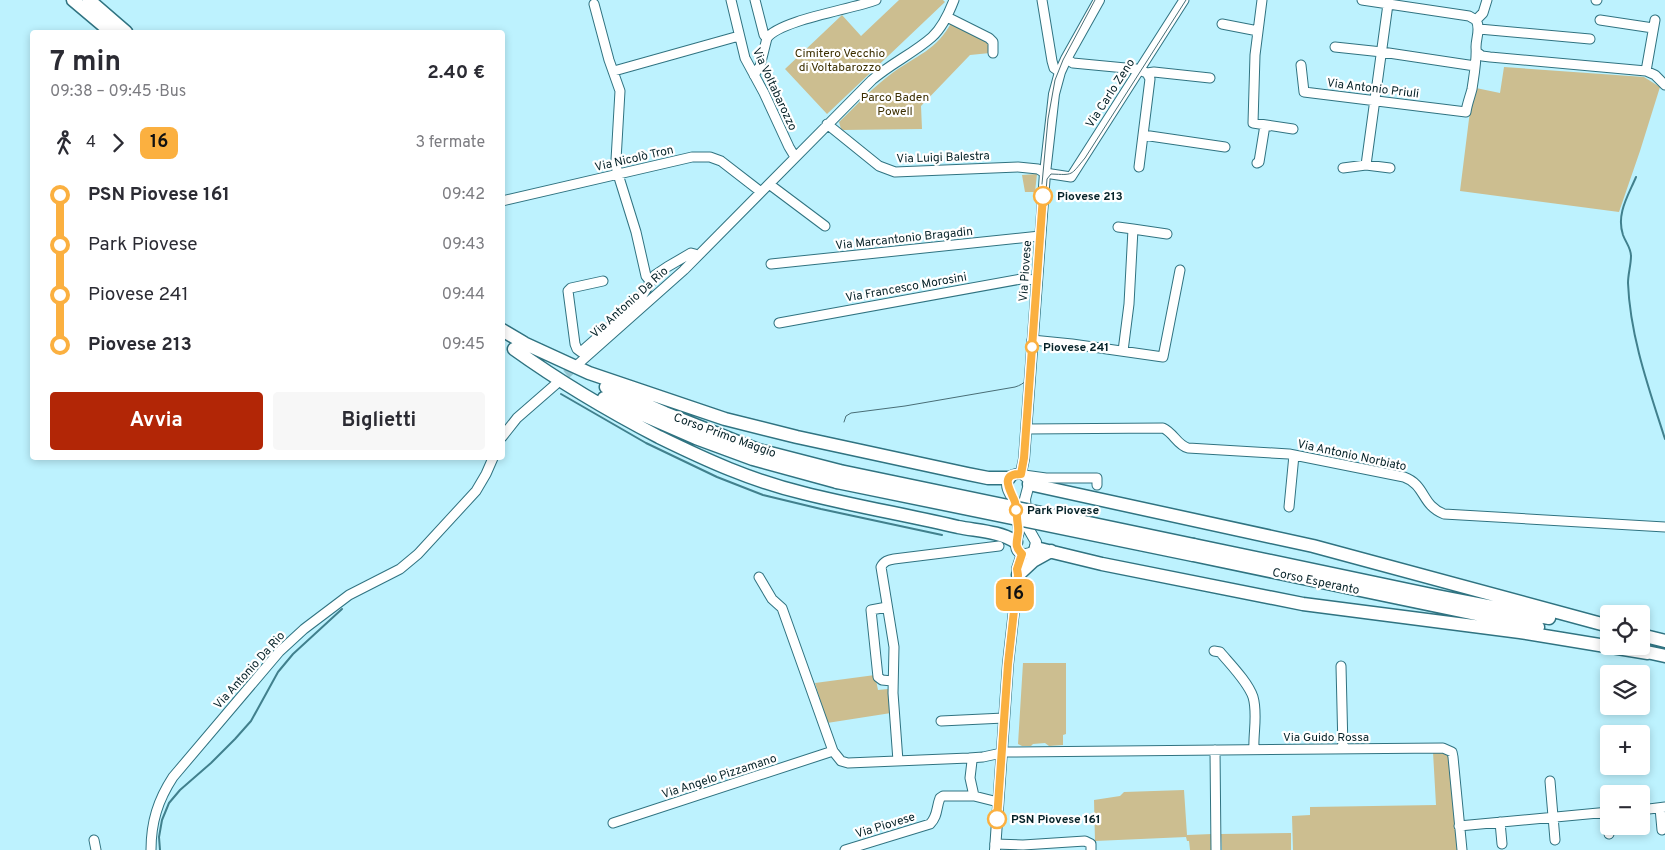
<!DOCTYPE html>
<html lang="it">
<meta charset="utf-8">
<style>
body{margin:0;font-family:Overpass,sans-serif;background:#f7f7f7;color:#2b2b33;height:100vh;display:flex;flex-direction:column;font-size:19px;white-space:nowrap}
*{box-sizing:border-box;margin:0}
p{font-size:16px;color:#7c7c81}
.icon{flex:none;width:28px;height:28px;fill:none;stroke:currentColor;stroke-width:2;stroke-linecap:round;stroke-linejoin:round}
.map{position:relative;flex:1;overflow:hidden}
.sheet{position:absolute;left:30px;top:30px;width:475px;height:430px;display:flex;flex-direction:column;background:#fff;border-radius:5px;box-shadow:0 2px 8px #0003}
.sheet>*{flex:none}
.badge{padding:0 10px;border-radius:8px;font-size:18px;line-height:32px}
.tools{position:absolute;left:1600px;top:605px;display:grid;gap:10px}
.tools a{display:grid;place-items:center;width:50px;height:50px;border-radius:5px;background:#fff;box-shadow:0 2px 8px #0003;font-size:25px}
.map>.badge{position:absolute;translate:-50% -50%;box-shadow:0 0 0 2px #fff}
.legs{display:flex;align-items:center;gap:8px;height:55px;padding:0 20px;font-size:16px}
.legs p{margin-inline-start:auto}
.overview{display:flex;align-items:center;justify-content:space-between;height:85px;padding:0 20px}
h1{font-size:28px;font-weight:700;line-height:38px}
.action{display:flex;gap:10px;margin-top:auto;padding:10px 20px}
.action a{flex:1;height:58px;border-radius:5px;background:#b22606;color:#fff;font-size:20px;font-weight:700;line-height:58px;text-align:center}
.action a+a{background:#f7f7f7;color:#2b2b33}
ul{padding:0 20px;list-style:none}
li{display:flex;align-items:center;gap:18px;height:50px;font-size:19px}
li i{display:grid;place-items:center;width:8px;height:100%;margin:0 6px;background:currentColor}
li i::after{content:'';width:12px;height:12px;margin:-6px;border:4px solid;border-radius:50%;background:#fff}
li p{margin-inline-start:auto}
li:first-child i{background:linear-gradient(#0000 50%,currentColor 0)}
li:last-child i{background:linear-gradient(currentColor 50%,#0000 0)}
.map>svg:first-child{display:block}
.green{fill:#ccbe90}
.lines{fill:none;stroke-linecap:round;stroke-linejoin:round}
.stream{stroke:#41808d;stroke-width:2}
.minor-tunnel{stroke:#98c8d3;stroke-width:9;stroke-dasharray:9 4.5;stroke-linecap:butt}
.minor-casing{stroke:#307381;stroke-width:11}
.major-casing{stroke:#307381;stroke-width:12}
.highway-casing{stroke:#307381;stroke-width:15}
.minor{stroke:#fff;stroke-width:9}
.major{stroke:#fff;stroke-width:10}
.highway{stroke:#fff;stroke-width:12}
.tram{stroke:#496e76;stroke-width:1}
.highway-bridge-casing{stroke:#307381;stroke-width:15;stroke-linecap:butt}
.highway-bridge{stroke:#fff;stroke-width:12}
.line-1-casing{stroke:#fff;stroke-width:11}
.line-1{stroke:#fbb040;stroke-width:8}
.stop-1-dot{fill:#fff;stroke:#fbb040;stroke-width:2.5}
.labels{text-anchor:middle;stroke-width:4.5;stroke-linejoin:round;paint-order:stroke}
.park-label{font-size:12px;fill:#3c2f00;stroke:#fff}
.street-label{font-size:12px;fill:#062228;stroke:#fff}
.stop-label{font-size:12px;font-weight:bold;fill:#062228;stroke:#fff;text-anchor:start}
</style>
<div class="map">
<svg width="1665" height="850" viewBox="0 0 1665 850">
<rect width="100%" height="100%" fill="#bdf2fe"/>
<path class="green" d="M899,0H943L945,2L827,114L785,69L842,15L861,36Z
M952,21L991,44L990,53L970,55L921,106L922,129L843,130L841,129L839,122C856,106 872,88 891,74C915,56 938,50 952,21Z
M1504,67L1644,77L1660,87L1640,151L1619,212L1460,191L1470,111L1476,88L1500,93Z
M1037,174L1035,192H1025L1022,175Z
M1023,663H1066V734L1063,735V745L1049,746L1045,743L1033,744L1031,746H1022L1018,744Z
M875,675L878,690L888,689L891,713L827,723L815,683Z
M1433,752H1446L1450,755L1457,850H1293L1292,816L1310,815V807L1436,805Z
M1184,790L1187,835L1212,834V850H1190L1189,841H1187L1186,837L1095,841L1094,800L1120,796L1124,792Z
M1291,833V850H1222L1221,834Z"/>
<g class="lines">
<path class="stream" d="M1636,177C1628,196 1616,214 1623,235C1626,243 1631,248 1631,256C1631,265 1628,274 1628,283C1630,336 1649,389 1665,439
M561,394L646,443L717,477L763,495L821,509L942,535
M160,850L159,837L162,820L169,803L180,790L211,763L235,739L251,721L278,672L293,654L342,609"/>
<path class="minor-tunnel" d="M556,383L577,365"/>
<defs>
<path id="minor" d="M731,0L745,58L764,93L789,147L795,157
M1042,0L1052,61L1054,68L1060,72
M1262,0L1255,55L1253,123L1293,129
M1362,0L1469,16L1476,20
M1596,0H1597
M594,4L609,60L620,91L616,160L617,171L636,232L646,276L650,281
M947,17L989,38L993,42V53
M1476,20L1483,13L1487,0
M1600,20L1653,28
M1222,24L1258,31
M1479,29L1590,39
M767,38C780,20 853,9 876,0
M1335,47L1382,52L1475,66
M1478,53L1482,56L1490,57L1646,71L1655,75L1665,85
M1066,59L1073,63L1136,69L1147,73L1154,72L1210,78
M1301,65L1304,92L1466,112C1467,104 1470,97 1472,89C1474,75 1477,60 1476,47C1476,37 1481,29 1476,20
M614,71L739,36
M1646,71L1655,20
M754,75L760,66L767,38L764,35L755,0
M827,124L879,166L895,172L1018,167L1038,169L1045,173L1071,177L1184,0
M1143,135L1225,147
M1257,163L1259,162L1265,125
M1366,165L1388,4
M1139,167L1150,79L1147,73
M1343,168L1366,165L1390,168
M769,184L825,226
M502,201L692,157H710L721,161L761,192
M1118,227L1133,229
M771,264L1040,236
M603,281L571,288L568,291L575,344L577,349L581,352L639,301L655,275L667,267L691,253L695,254L697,256
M779,323L1021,279L1037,280
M1032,340L1072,344L1163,357L1180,270
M1123,351L1129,304L1133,229L1167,234
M577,365L684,270L872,80C890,64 914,53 932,37C943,27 949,13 954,0
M1026,429L1163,428C1174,433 1177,445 1188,448L1289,454L1404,477C1426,485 1421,505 1444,514L1665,527
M502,437L517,418L556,384
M1024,475L1046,478H1097V485
M1289,507L1294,455
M759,577L772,599L782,608L833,751
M887,607L871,610L878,677L882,680L892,681
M1214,651L1220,652C1230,664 1248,682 1253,697C1258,714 1253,733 1254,749
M1341,666L1343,749
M941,721L1004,718
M1215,750L1216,850
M969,758L972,761L970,778L974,796
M898,761L893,693L894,647L881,567C884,561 888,560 894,559L999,546
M1550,781L1555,840
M1660,808L1662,830
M1641,810L1665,807
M1606,813L1609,834
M1500,822L1502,844
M613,823L833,751L841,761L848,763L969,758L983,757L1006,752L1443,748L1452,752L1453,757L1462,850
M1459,826L1609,812
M94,840L96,850
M995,844L1023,845L1085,841L1091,844V850
M151,850C151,822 158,800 173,777L279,652L304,629L349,595L400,569L418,554L476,491L486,474L493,458
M845,850L930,824C938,816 936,808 940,798L943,796H974L998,802"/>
<path id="major" d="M1021,473L1024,459L1045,173L1054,94L1060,72L1066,59L1099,0
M1021,473L1028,479L1029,484L1025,499L1027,523L1028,528L1036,542L1034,551C1028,555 1017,556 1016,546C1015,540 1019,535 1019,530C1018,522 1017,514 1016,506C1014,498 1004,489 1008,480C1010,475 1015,474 1021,473Z
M995,850L1008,664L1018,575L1017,569L1022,554"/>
<path id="highway" d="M73,0L111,32
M89,0L126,32
M502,330L524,343
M517,340L589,373L725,419L797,437L968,474L988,478H1009
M514,349C560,382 609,411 659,437C706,460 752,481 803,493C854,506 907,515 958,527C978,531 999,531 1016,542
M606,387L665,413L758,450L840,471
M604,398L696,438L753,459L837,482
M1029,484L1313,546L1609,626
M1194,545L1437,596L1549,618
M1036,548L1102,564L1303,604L1520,632L1648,653
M1193,555L1538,627
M1018,575L1033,561L1051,551
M1641,635L1665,641
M1642,651L1665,656"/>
</defs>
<use href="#minor" class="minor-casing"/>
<use href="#major" class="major-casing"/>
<use href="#highway" class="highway-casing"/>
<use href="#minor" class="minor"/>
<use href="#major" class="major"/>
<use href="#highway" class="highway"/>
<path class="tram" d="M1042,184L1048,119L1055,80L1063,60L1095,0
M844,422L846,416L851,413L905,406L1015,387C1025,384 1030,378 1032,367L1047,179L1051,174C1074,175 1070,176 1085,158L1186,0"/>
<defs>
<path id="highway-bridge" d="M840,471L1194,545
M837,482L1193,555"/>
</defs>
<use href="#highway-bridge" class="highway-bridge-casing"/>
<use href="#highway-bridge" class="highway-bridge"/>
</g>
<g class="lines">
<defs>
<path id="line-1" d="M997,819L1008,664L1018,575L1017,569L1022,554C1014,547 1017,542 1018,533C1019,528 1017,522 1017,517C1016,512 1016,507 1015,502C1011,491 998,474 1021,474L1024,458L1043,196"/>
</defs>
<use href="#line-1" class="line-1-casing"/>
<use href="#line-1" class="line-1"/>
</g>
<g class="stop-1-dot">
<circle cx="1043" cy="196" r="9"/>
<circle cx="1032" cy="347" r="6"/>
<circle cx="1016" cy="510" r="6"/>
<circle cx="997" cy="819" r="9"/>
</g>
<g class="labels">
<g class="park-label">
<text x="840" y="57">Cimitero Vecchio<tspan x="840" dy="14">di Voltabarozzo</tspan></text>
<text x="895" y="101">Parco Baden<tspan x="895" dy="14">Powell</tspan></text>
</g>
<g class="street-label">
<text transform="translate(1373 88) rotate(7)" y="4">Via Antonio Priuli</text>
<text transform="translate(775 89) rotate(65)" y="4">Via Voltabarozzo</text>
<text transform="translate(1110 93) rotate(-57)" y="4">Via Carlo Zeno</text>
<text transform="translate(943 157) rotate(-2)" y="4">Via Luigi Balestra</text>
<text transform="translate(634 158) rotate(-13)" y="4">Via Nicolò Tron</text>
<text transform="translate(904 238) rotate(-6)" y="4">Via Marcantonio Bragadin</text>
<text transform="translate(1025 271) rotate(-86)" y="4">Via Piovese</text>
<text transform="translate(906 287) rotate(-10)" y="4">Via Francesco Morosini</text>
<text transform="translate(629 302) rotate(-42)" y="4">Via Antonio Da Rio</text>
<text transform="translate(725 435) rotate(20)" y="4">Corso Primo Maggio</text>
<text transform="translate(1352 455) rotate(12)" y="4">Via Antonio Norbiato</text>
<text transform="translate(1316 581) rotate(12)" y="4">Corso Esperanto</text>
<text transform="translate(249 670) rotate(-48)" y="4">Via Antonio Da Rio</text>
<text x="1326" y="741">Via Guido Rossa</text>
<text transform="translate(719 776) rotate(-18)" y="4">Via Angelo Pizzamano</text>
<text transform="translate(885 825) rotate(-17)" y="4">Via Piovese</text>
</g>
<g class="stop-label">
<text x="1057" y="200">Piovese 213</text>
<text x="1043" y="351">Piovese 241</text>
<text x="1027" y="514">Park Piovese</text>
<text x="1011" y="823">PSN Piovese 161</text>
</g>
</g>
</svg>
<div class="tools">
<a><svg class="icon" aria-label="locate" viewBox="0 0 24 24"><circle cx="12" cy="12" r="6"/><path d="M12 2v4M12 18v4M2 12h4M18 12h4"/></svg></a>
<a><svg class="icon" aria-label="layers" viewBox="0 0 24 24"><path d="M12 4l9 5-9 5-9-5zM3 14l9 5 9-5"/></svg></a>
<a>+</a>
<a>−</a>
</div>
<b class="badge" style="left:1015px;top:595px;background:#fbb040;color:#111">16</b>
<section class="sheet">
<div class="overview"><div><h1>7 min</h1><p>09:38 – 09:45 · Bus</p></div><b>2.40 €</b></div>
<div class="legs"><svg class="icon" aria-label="walk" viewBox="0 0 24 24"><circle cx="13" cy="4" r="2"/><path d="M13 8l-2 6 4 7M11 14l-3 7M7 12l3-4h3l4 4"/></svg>4<svg class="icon" aria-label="forward" viewBox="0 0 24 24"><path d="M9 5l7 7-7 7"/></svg><b class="badge" style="background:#fbb040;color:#111">16</b><p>3 fermate</p></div>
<ul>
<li><i style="color:#fbb040"></i><b>PSN Piovese 161</b><p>09:42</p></li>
<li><i style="color:#fbb040"></i><span>Park Piovese</span><p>09:43</p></li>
<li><i style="color:#fbb040"></i><span>Piovese 241</span><p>09:44</p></li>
<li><i style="color:#fbb040"></i><b>Piovese 213</b><p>09:45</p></li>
</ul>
<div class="action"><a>Avvia</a><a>Biglietti</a></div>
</section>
</div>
